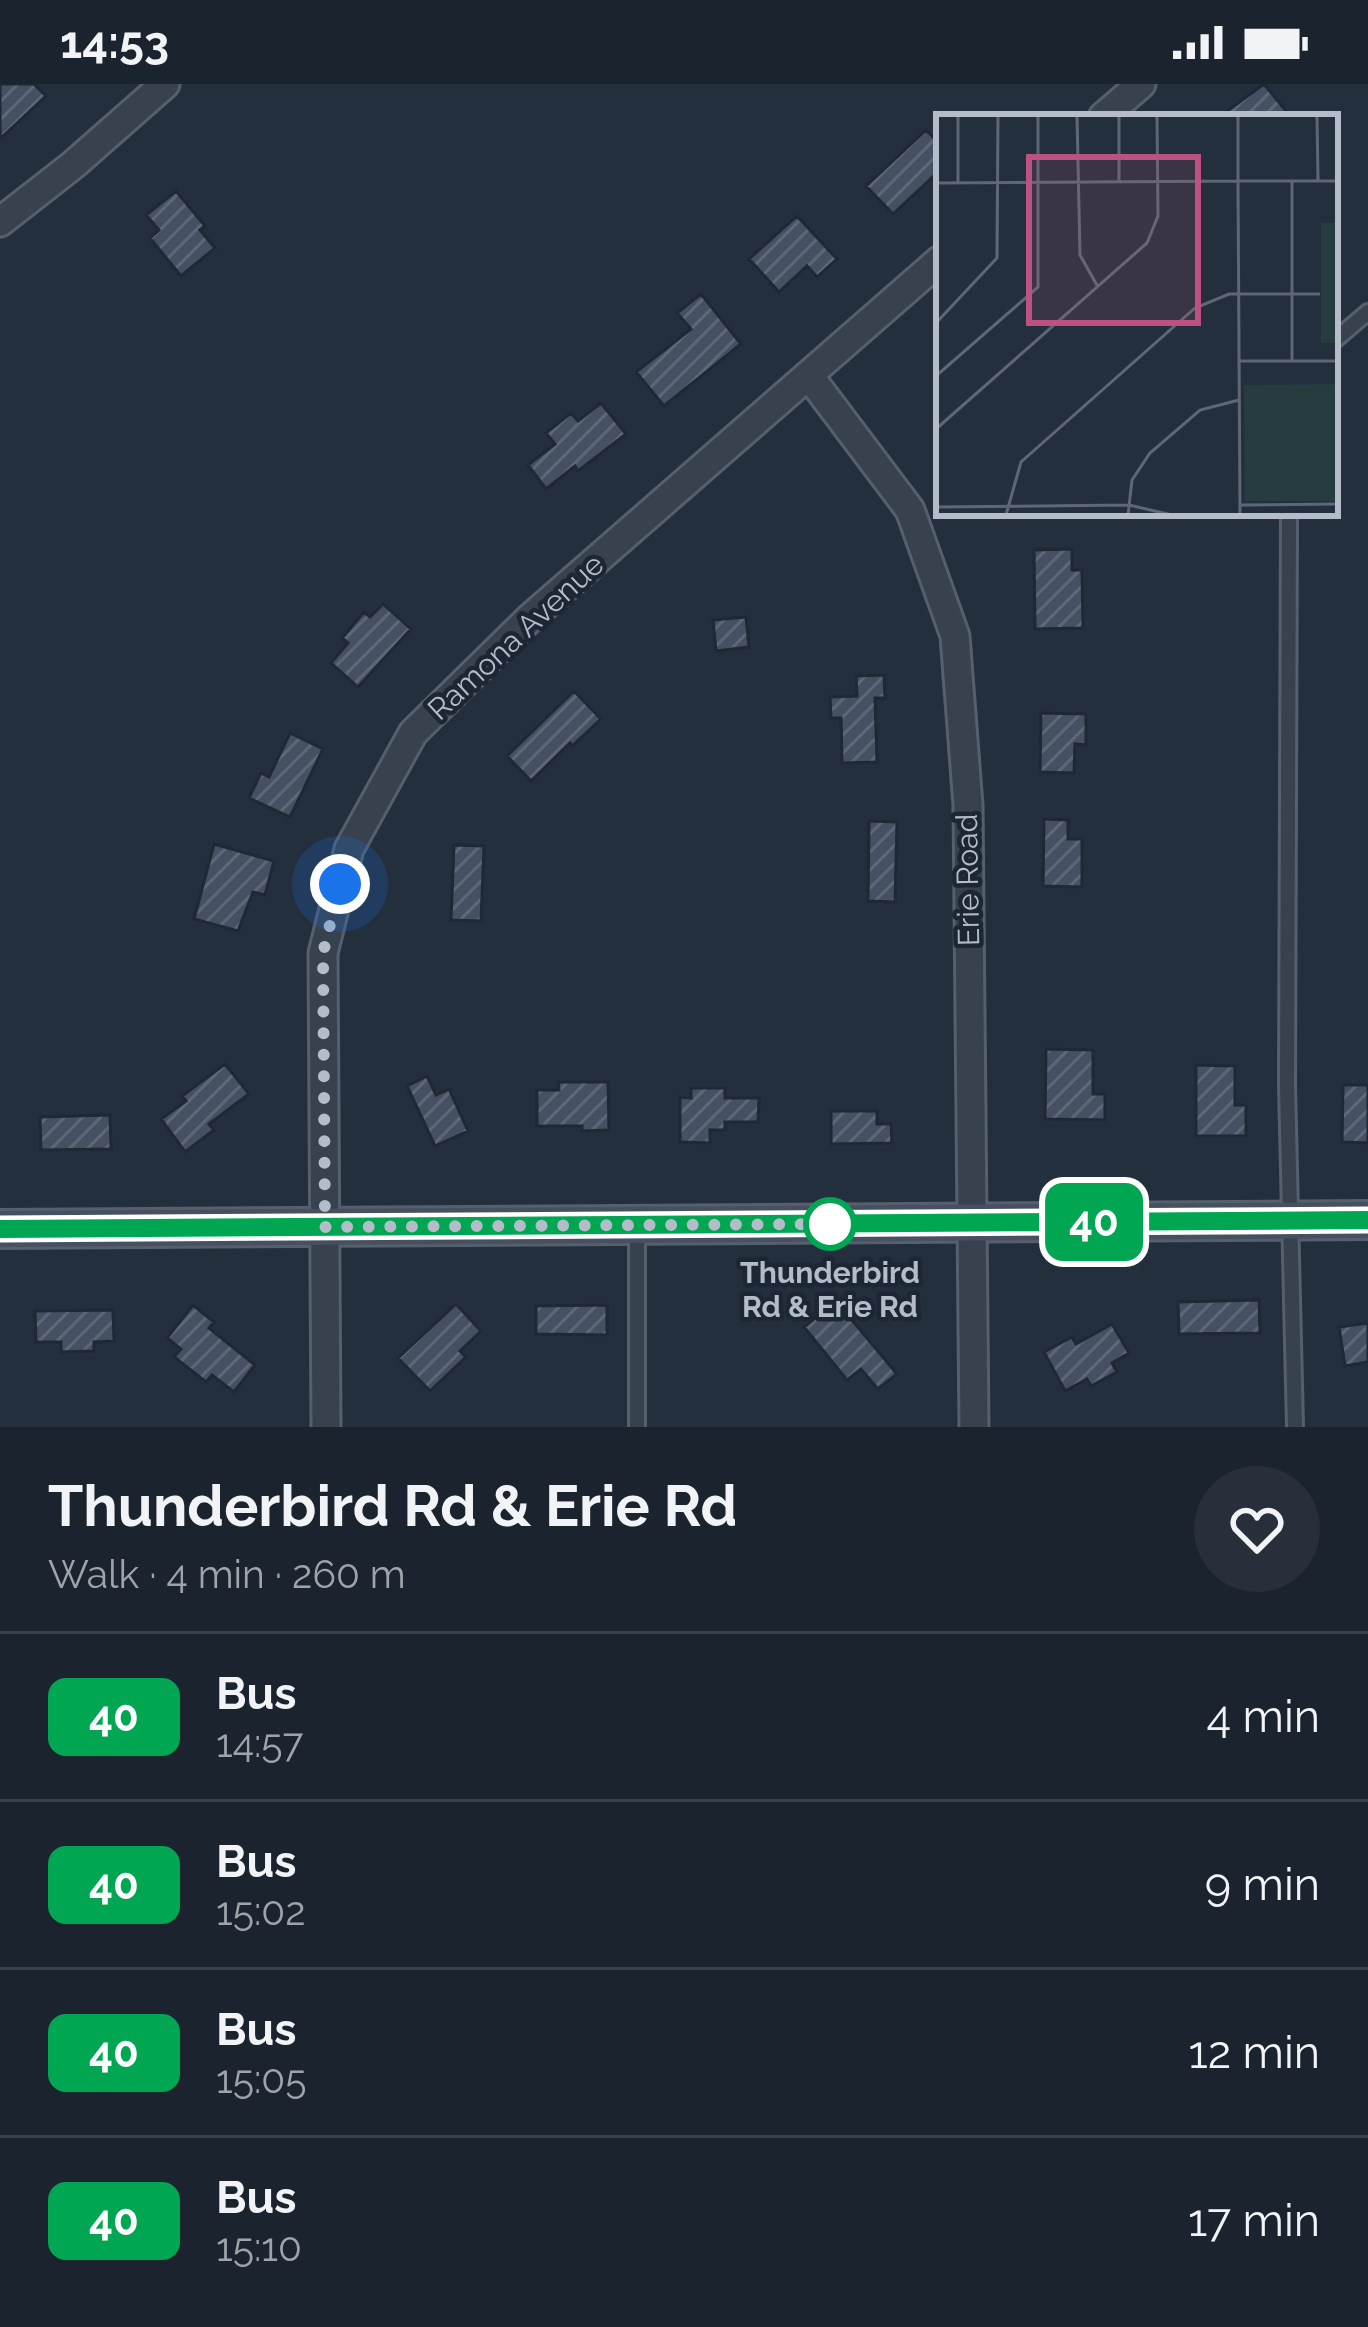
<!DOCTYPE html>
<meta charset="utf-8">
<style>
body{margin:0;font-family:Raleway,sans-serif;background:#282f3a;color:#f1f3f6;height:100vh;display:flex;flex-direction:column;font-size:45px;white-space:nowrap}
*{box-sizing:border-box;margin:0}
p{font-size:39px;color:#a0a4aa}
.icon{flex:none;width:66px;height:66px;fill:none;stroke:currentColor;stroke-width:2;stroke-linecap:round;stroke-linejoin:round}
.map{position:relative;height:1343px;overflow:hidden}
.drawer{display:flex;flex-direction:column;background:#1b232e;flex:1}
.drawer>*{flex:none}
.badge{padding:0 24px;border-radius:18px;font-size:42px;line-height:78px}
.you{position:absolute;width:60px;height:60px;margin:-30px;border:9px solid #fff;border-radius:50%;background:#1a73e8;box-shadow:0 0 0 18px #1a73e833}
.map>.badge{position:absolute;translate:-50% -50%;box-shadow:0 0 0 6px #fff}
.round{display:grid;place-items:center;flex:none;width:126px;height:126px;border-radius:63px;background:#282f3a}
.summary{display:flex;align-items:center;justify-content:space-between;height:204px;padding:0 48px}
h1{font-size:57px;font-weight:700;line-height:90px}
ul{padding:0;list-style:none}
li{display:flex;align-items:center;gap:36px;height:168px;padding:0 48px;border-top:3px solid #39404a}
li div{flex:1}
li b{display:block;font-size:45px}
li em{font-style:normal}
li .badge{min-width:132px;font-weight:700;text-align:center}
.status{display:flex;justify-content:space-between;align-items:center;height:84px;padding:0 60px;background:#1b232e;direction:ltr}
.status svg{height:33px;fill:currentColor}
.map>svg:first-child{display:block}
.building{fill:url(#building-hatch);stroke:#1f2835;stroke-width:3}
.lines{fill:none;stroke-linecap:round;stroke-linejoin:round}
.service-casing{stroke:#565f6c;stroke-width:20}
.minor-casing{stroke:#565f6c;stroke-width:33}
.secondary-casing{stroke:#565f6c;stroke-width:42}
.service{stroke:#38414e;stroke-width:14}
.minor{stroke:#38414e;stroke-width:27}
.secondary{stroke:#465061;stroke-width:36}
.line-casing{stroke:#fff;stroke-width:27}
.line{stroke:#00a651;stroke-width:18}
.walk{stroke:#b4bcc9;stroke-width:12;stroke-dasharray:0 21.6}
.stop-dot{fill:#fff;stroke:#00a651;stroke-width:6}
.labels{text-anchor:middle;stroke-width:9;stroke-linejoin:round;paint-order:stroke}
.street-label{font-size:30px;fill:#b4bcc9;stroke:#1d2633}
.stop-label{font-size:30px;font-weight:bold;fill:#b4bcc9;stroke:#1d2633}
.inset-road{fill:none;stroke:#5e6776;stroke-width:3}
.view{fill:#bd5182;fill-opacity:0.15;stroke:#bd5182;stroke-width:6}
.inset-edge{fill:none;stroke:#b4bcc9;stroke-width:6}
</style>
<div class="status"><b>14:53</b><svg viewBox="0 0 49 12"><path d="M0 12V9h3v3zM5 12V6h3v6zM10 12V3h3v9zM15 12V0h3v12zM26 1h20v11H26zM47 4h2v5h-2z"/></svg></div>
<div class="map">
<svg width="1368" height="1343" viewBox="0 0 1368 1343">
<defs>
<pattern id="building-hatch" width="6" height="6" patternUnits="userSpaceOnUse" patternTransform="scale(3)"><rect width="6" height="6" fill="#455162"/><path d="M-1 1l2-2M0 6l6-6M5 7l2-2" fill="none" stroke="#5d6877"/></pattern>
</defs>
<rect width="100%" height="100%" fill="#242f3e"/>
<path class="building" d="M0,0H34L46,12L0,55Z
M1264,0L1291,33H1219Z
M926,46L939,59V87L893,130L866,102Z
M176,107L205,142L200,146L215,164L181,192L150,154L159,146L146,131Z
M797,132L837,175L817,193L807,182L779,208L749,175Z
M701,210L741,260L664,322L636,288L691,245L677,229Z
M601,319L626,350L578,387L575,382L546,405L528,381L555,360L546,349L571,329L578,337Z
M1072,465V486H1082L1083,544L1035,545L1034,466Z
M383,520L411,545L358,603L331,579L348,559L342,554L364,528L370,533Z
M746,533L749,563L716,567L713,536Z
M884,591L885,614H875L877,678L842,679L841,634H831L830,613L857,612L856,592Z
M574,607L601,635L572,662L570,659L531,697L507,672Z
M1041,629L1086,630V661L1075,660L1074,689L1040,688Z
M290,649L323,665L290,733L249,714L261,689L269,693Z
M1044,735L1068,736V755H1082V803L1043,802Z
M869,737L897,738L895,818L868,817Z
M214,760L274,777L265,811L253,808L238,847L194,835Z
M454,761L484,762L481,837L451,836Z
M1046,965L1093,966V1010H1105V1036L1045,1035Z
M225,980L249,1010L209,1040L214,1046L185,1068L161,1035L186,1017L182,1012Z
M1196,981L1235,982V1021H1246V1052H1196Z
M427,992L436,1011L449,1005L468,1047L435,1062L407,1002Z
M558,998H608L609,1046L582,1047V1042H537V1006H559Z
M1343,1001H1368V1059L1342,1058Z
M691,1004H725V1014H759L758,1038H725V1046H710V1059L680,1058V1013L691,1014Z
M831,1027H877V1040H891L892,1059L831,1060Z
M110,1031L111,1065L41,1066L40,1033Z
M1259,1216L1260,1249L1179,1250L1178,1218Z
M836,1217L897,1290L878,1305L861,1285L847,1296L804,1243Z
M456,1220L481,1247L460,1267L466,1273L430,1307L398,1274Z
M193,1221L214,1238L209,1244L255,1281L234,1308L212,1291L206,1298L174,1273L181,1265L167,1254Z
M607,1221V1251L536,1250V1222Z
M113,1226L114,1257L94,1258V1267L61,1268V1258H36L35,1227Z
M1368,1239V1278L1345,1282L1339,1243Z
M1112,1240L1129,1269L1112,1279L1117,1288L1091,1302L1087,1295L1065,1307L1044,1268L1072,1253L1076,1260Z"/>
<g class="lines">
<defs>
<path id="service" d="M1335,256L1368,228
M1289,429L1287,1001L1295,1343
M637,1343V1144"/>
<path id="minor" d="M1103,33L1141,0
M0,138L73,81L165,0
M809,292L910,426L955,552L968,721L974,1343
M326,1343L323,869L349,765L413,649L529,535L939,177"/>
<path id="secondary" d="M0,1145L1368,1136"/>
</defs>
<use href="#service" class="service-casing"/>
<use href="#minor" class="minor-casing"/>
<use href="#secondary" class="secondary-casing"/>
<use href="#service" class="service"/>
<use href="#minor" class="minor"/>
<use href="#secondary" class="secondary"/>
</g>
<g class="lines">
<defs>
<path id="line" d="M0,1145L1368,1136"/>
</defs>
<use href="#line" class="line-casing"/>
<use href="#line" class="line"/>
<path class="walk" d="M340,800L323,869L325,1143L830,1140"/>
</g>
<circle class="stop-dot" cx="830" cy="1140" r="24"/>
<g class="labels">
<g class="street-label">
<text transform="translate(516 553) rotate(-43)" y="10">Ramona Avenue</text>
<text transform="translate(968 796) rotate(-91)" y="10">Erie Road</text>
</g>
<g class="stop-label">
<text x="830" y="1199">Thunderbird<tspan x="830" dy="34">Rd &amp; Erie Rd</tspan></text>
</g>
</g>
<g transform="translate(936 30)">
<rect width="402" height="402" fill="#242f3e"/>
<path d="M385,109H402V229H385ZM402,270V387H309L308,271Z" fill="#263c3f"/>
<path class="inset-road" d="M141,1L144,141L162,173M183,1V68M302,1V67H402M381,1L382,67M356,68V247M0,69L302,67L304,401M22,69V1M0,209L61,144L62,1M303,247H402M0,262L102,173V1M0,315L211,129L222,102L221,1M304,391L402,390M0,393L193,391L236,401M70,401L85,348L259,194L293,180H384M192,401L196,366L214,339L264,296L303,286"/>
<path class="view" d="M93,43H262V209H93Z"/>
<rect width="402" height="402" class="inset-edge"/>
</g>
</svg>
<div class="you" style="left:340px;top:800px"></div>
<b class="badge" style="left:1094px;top:1138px;background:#00a651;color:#fff">40</b>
</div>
<section class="drawer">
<div class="summary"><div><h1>Thunderbird Rd &amp; Erie Rd</h1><p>Walk · 4 min · 260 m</p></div><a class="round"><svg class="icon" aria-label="heart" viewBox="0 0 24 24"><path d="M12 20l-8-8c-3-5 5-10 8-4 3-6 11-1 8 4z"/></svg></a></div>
<ul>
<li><span class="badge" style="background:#00a651;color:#fff">40</span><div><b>Bus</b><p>14:57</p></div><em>4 min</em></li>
<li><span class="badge" style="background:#00a651;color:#fff">40</span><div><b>Bus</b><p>15:02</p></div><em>9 min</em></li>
<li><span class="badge" style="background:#00a651;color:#fff">40</span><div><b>Bus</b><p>15:05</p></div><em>12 min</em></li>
<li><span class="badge" style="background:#00a651;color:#fff">40</span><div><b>Bus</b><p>15:10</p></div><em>17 min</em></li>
</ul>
</section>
